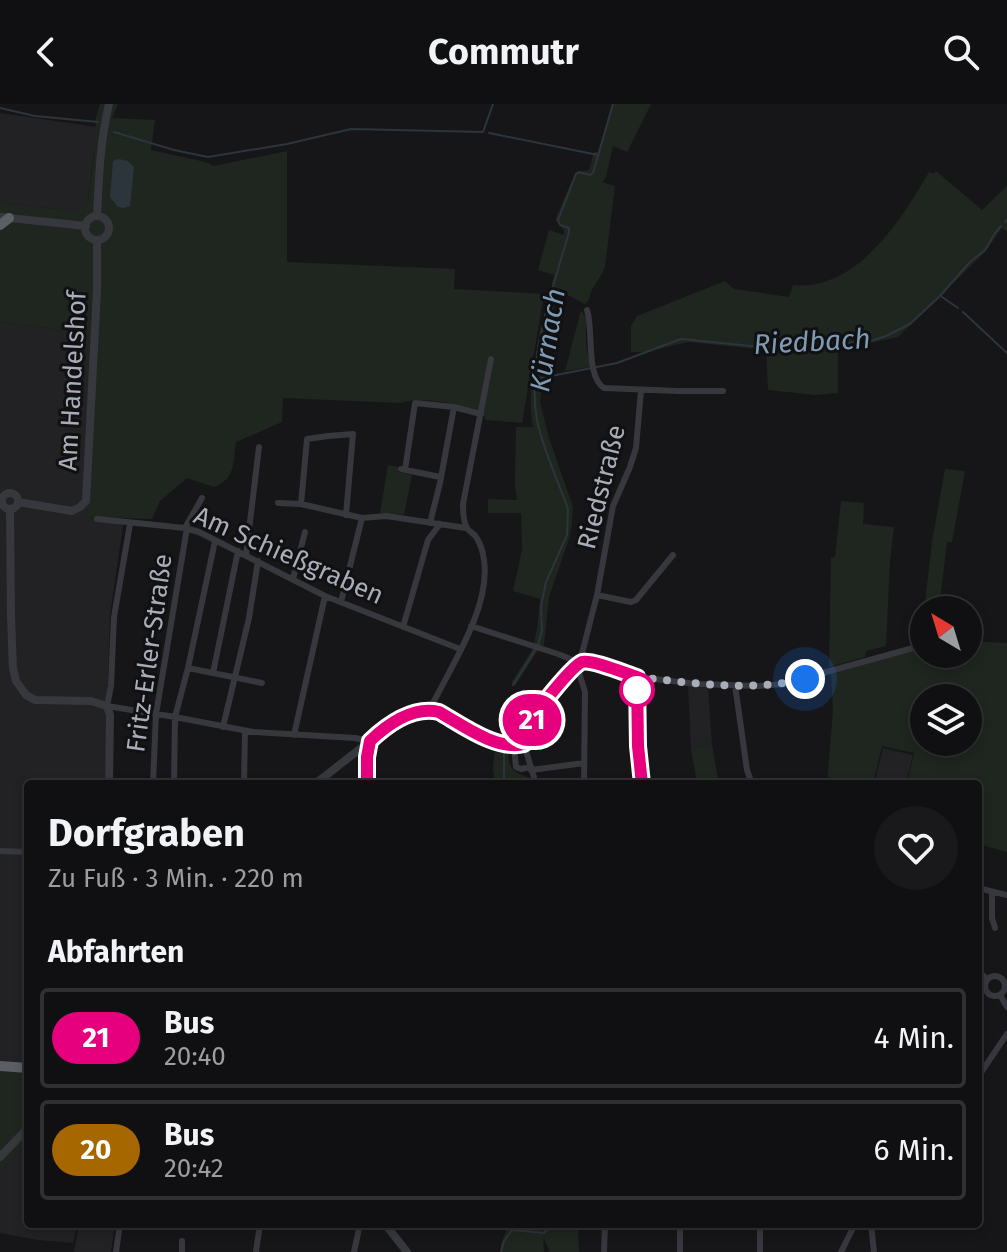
<!DOCTYPE html>
<html lang="de">
<meta charset="utf-8">
<style>
body{margin:0;font-family:"Fira Sans",sans-serif;background:#19191b;color:#f1f3f6;height:100vh;display:flex;flex-direction:column;font-size:30px;white-space:nowrap}
*{box-sizing:border-box;margin:0}
p{font-size:26px;color:#9c9d9f}
.icon{flex:none;width:44px;height:44px;fill:none;stroke:currentColor;stroke-width:2;stroke-linecap:round;stroke-linejoin:round}
.map{position:relative;flex:1;overflow:hidden}
.panel{position:absolute;left:24px;top:676px;width:958px;height:448px;display:flex;flex-direction:column;background:#101012;border-radius:8px;box-shadow:0 4px 12px #0003,0 0 0 2px #303032}
.panel>*{flex:none}
.badge{padding:0 16px;border-radius:26px;font-size:28px;line-height:52px}
.needle{width:52px;rotate:322deg}
.tools{position:absolute;left:910px;top:492px;display:grid;gap:16px}
.tools a{display:grid;place-items:center;width:72px;height:72px;border-radius:50%;background:#101012;box-shadow:0 4px 12px #0003,0 0 0 2px #303032;font-size:40px}
.you{position:absolute;width:40px;height:40px;margin:-20px;border:6px solid #fff;border-radius:50%;background:#1a73e8;box-shadow:0 0 0 12px #1a73e833}
.map>.badge{position:absolute;translate:-50% -50%;box-shadow:0 0 0 4px #fff}
h2{padding:0 24px;font-size:30px;line-height:72px}
.round{display:grid;place-items:center;flex:none;width:84px;height:84px;border-radius:42px;background:#19191b}
.head{display:flex;align-items:center;justify-content:space-between;height:136px;padding:0 24px}
h1{font-size:38px;font-weight:700;line-height:60px}
ul{padding:0;list-style:none}
li{display:flex;align-items:center;gap:24px;height:100px;margin:0 16px 12px;padding:0 8px;border:4px solid #303032;border-radius:8px}
li div{flex:1}
li b{display:block;font-size:30px}
li em{font-style:normal}
li .badge{min-width:88px;font-weight:700;text-align:center}
header{display:flex;justify-content:space-between;align-items:center;height:104px;padding:0 24px;background:#101012;font-size:36px;font-weight:700}
.map>svg:first-child{display:block}
.built{fill:#222225}
.green{fill:#1e261f;fill-rule:evenodd}
.water{fill:#2c353c}
.lines{fill:none;stroke-linecap:round;stroke-linejoin:round}
.stream{stroke:#2c353c;stroke-width:2}
.minor{stroke:#37383d;stroke-width:6}
.tertiary{stroke:#37383d;stroke-width:8}
.trunk{stroke:#5b5e65;stroke-width:10}
.line-casing{stroke:#fff;stroke-width:18}
.line{stroke:#e6007e;stroke-width:12}
.walk{stroke:#a8adb8;stroke-width:8;stroke-dasharray:0 14.4}
.stop-dot{fill:#fff;stroke:#e6007e;stroke-width:4}
.labels{text-anchor:middle;stroke-width:6;stroke-linejoin:round;paint-order:stroke}
.street-label{font-size:26px;fill:#a8adb8;stroke:#111113}
.water-label{font-size:28px;font-style:italic;fill:#7f9bb3;stroke:#111113}
</style>
<header><svg class="icon" aria-label="back" viewBox="0 0 24 24"><path d="M15 5l-7 7 7 7"/></svg>Commutr<svg class="icon" aria-label="search" viewBox="0 0 24 24"><circle cx="10" cy="10" r="6"/><path d="M15 15l6 6"/></svg></header>
<div class="map">
<svg width="1007" height="1148" viewBox="0 0 1007 1148">
<rect width="100%" height="100%" fill="#161618"/>
<path class="built" d="M0,9L97,23L88,98L82,104L76,107L0,99Z
M0,218L90,229L87,413L124,415L110,511L105,680H28V958H0Z
M688,582L708,584L712,641L691,644Z
M883,644L913,651L906,680H874Z
M28,1039V1120H77L73,1139L37,1136L0,1129V1067Z
M79,1120H115L111,1148H74Z"/>
<path class="green" d="M100,0H118L112,14L155,16L151,46L206,58L214,62L287,47V158L455,165L454,185L544,190L522,319L486,316L481,307C454,300 426,292 399,299L283,294L282,318L236,338C233,358 236,375 214,383L187,374L160,397L152,415L86,413L89,229L0,218V99L76,107L88,98L94,52L96,13Z
M612,0H651L627,48L613,42L606,73L602,78L615,82L605,163C602,172 597,177 593,184C589,191 591,195 585,200L560,187L557,191L548,226L540,298L549,334L573,403L572,418L570,432L549,493L544,541L537,548L515,582L511,579L532,546L537,526L540,495L513,487L522,446L521,409H488V395L517,396L515,380L516,323H533C524,281 544,214 554,171L538,166L549,126L564,131V126L555,116L575,69L589,66L594,48H598Z
M936,67L982,106L1007,82V128L1002,124L986,147L898,233L870,239L838,241V289L815,291L768,286L766,246L689,238L644,248H631V222L637,212L725,177L734,185L789,193L793,181C856,188 902,115 929,68L934,70Z
M581,206L586,214V240L590,263L565,267Z
M388,361L398,363V368L412,371L404,411L380,409Z
M945,365L965,367L952,438H947L939,506H924L932,438Z
M841,397L864,399L863,420L894,423L890,457L886,542L866,547L865,553L829,563L831,454L835,453Z
M968,537L1007,539V748L978,740V680H907L914,649L882,642L873,680H827L833,606L831,570L924,543V550H968ZM924,594H968V638H924Z
M712,641L719,680H697L691,644Z
M495,643L508,645C509,666 511,666 529,674L506,680H495L493,664Z
M0,958H28V1039L0,1067Z
M509,1120H578L579,1148H550L544,1135H543L544,1148H500L502,1137Z"/>
<path class="water" d="M119,55L128,57L134,63L130,102L124,104L118,103L110,93L113,57Z"/>
<g class="lines">
<path class="stream" d="M0,4L35,12L98,18
M114,28L174,46L208,53L287,40L351,25L483,28L493,0
M489,29L598,51
M1005,118L1007,116
M942,193L958,204
M963,208L1007,249
M536,275L617,259L681,235L762,243L868,238L886,232L910,220L940,192L970,158L985,146L995,129L1001,122
M538,541L542,527L541,502L546,478L567,431L568,405C558,376 543,346 537,316C526,256 553,185 569,128V124L560,121L558,116L576,70L579,68L590,71L593,69L613,0
M513,581L535,546
M504,644V680
M527,1127L535,1120
M501,1148L504,1137L512,1126L544,1129L552,1120"/>
<path class="minor" d="M587,206C594,227 585,271 604,284L678,287H723
M401,365L440,373
M405,366L415,299L454,303L481,310
M278,399L301,400L362,414
M301,400L307,335L328,332L353,330L346,411
M97,415L185,424L199,428L325,492L460,545
M430,419L440,379L454,303
M130,420L114,513L111,582L107,602L175,613L253,628L355,634L370,637C388,620 413,602 439,608L485,634L493,637
M185,424L202,394
M246,451L259,343
M293,475L305,428
M597,491L631,498L636,496L673,451
M341,498L362,414L386,412L466,424
M471,522L558,550L580,559L585,558L608,563L637,573L697,580L758,582L783,580L924,541
M403,523L428,436L440,420
M188,564L262,579
M213,569L238,447
M637,573V621L642,680
M735,581L747,666L752,680
M431,606L432,601C452,561 491,502 484,456C483,448 481,440 476,433C474,429 469,428 467,424C463,418 463,407 463,400L491,255
M223,623L249,514L258,457
M294,631L325,492
M495,637L517,642
M524,640C529,633 528,624 532,615C543,594 563,576 580,559
M524,640L536,680
M514,642L516,663L521,665L530,663
M531,666L584,659
M153,680L156,610L187,424
M174,680L175,613L188,564L215,437
M244,680L245,627
M584,680L585,588L578,565L597,491L613,402L630,363L636,344L641,286
M0,747L28,748
M978,784L1007,791
M992,788V814L995,824
M978,867L987,875
M985 882a10 10 0 1 1 20 0a10 10 0 1 1-20 0Z
M1000,891L1007,903
M978,973L1007,930
M680,1120V1148
M760,1120V1148
M871,1120L874,1148
M116,1148L120,1120
M182,1148V1137
M256,1148L260,1120
M354,1148L360,1120
M604,1148L605,1120
M841,1148L855,1120"/>
<path class="tertiary" d="M97,112C99,74 100,37 109,0
M85 124a12 12 0 1 1 24 0a12 12 0 1 1-24 0Z
M0,113L86,122
M2 397a8 8 0 1 1 16 0a8 8 0 1 1-16 0Z
M18,398L72,407L80,403L86,397L97,186V136
M10,405L11,512L13,564L16,577L26,591L35,596L91,597L107,602L110,611L109,680
M493,637H495
M315,680L370,637
M367,680V657L370,637
M0,1053L28,1024
M385,1120L407,1148"/>
<path class="trunk" d="M0,121L9,114
M0,962L28,964"/>
</g>
<g class="lines">
<defs>
<path id="line" d="M367,680V653L370,637C388,620 413,602 439,608C462,621 497,647 524,640C529,633 528,624 532,616C537,606 572,562 582,558C591,555 627,570 637,573L638,642L642,680"/>
</defs>
<use href="#line" class="line-casing"/>
<use href="#line" class="line"/>
<path class="walk" d="M637,586V573C693,579 750,588 805,575"/>
</g>
<circle class="stop-dot" cx="637" cy="586" r="16"/>
<g class="labels">
<g class="street-label">
<text transform="translate(72 277) rotate(-87)" y="9">Am Handelshof</text>
<text transform="translate(601 383) rotate(-76)" y="9">Riedstraße</text>
<text transform="translate(289 451) rotate(24)" y="9">Am Schießgraben</text>
<text transform="translate(149 549) rotate(-82)" y="9">Fritz-Erler-Straße</text>
</g>
<g class="water-label">
<text transform="translate(547 236) rotate(-81)" y="10">Kürnach</text>
<text transform="translate(812 237) rotate(-3)" y="10">Riedbach</text>
</g>
</g>
</svg>
<div class="tools">
<a><svg class="needle" viewBox="-14 -14 28 28"><path d="M0-13l5 13h-10z" fill="#e53935"/><path d="M0 13l5-13h-10z" fill="#9c9d9f"/></svg></a>
<a><svg class="icon" aria-label="layers" viewBox="0 0 24 24"><path d="M12 4l9 5-9 5-9-5zM3 14l9 5 9-5"/></svg></a>
</div>
<div class="you" style="left:805px;top:575px"></div>
<b class="badge" style="left:532px;top:616px;background:#e6007e;color:#fff">21</b>
<section class="panel">
<div class="head"><div><h1>Dorfgraben</h1><p>Zu Fuß · 3 Min. · 220 m</p></div><a class="round"><svg class="icon" aria-label="heart" viewBox="0 0 24 24"><path d="M12 20l-8-8c-3-5 5-10 8-4 3-6 11-1 8 4z"/></svg></a></div>
<h2>Abfahrten</h2>
<ul>
<li><span class="badge" style="background:#e6007e;color:#fff">21</span><div><b>Bus</b><p>20:40</p></div><em>4 Min.</em></li>
<li><span class="badge" style="background:#a76700;color:#fff">20</span><div><b>Bus</b><p>20:42</p></div><em>6 Min.</em></li>
</ul>
</section>
</div>
